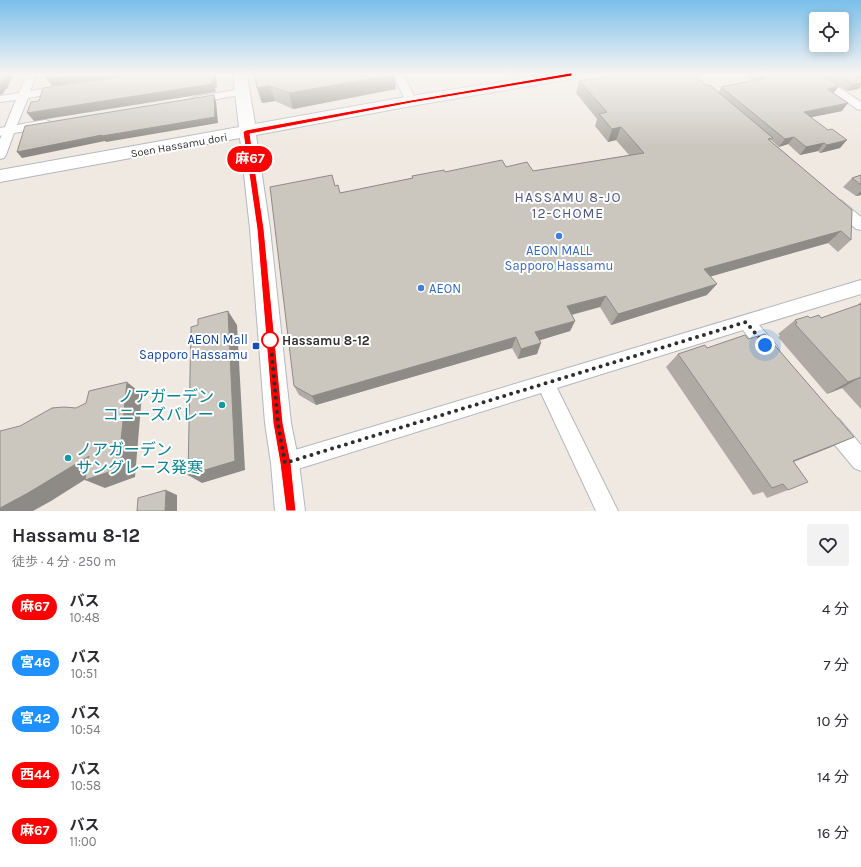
<!DOCTYPE html>
<html lang="ja">
<meta charset="utf-8">
<style>
body{margin:0;font-family:Karla,"Noto Sans JP",sans-serif;background:#f2f2f3;color:#2b2b33;height:100vh;display:flex;flex-direction:column;font-size:15px;white-space:nowrap}
*{box-sizing:border-box;margin:0}
p{font-size:13px;color:#7c7c81}
.icon{flex:none;width:22px;height:22px;fill:none;stroke:currentColor;stroke-width:2;stroke-linecap:round;stroke-linejoin:round}
.map{position:relative;height:511px;overflow:hidden}
.drawer{display:flex;flex-direction:column;background:#fff;flex:1}
.drawer>*{flex:none}
.badge{padding:0 8px;border-radius:13px;font-size:14px;line-height:26px}
.tools{position:absolute;left:809px;top:12px;display:grid;gap:8px}
.tools a{display:grid;place-items:center;width:40px;height:40px;border-radius:4px;background:#fff;box-shadow:0 2px 10px #0003;font-size:20px}
.you{position:absolute;width:20px;height:20px;margin:-10px;border:3px solid #fff;border-radius:50%;background:#1a73e8;box-shadow:0 0 0 6px #1a73e833}
.map>.badge{position:absolute;translate:-50% -50%;box-shadow:0 0 0 2px #fff}
.round{display:grid;place-items:center;flex:none;width:42px;height:42px;border-radius:4px;background:#f2f2f3}
.head{display:flex;align-items:center;justify-content:space-between;height:68px;padding:0 12px}
h1{font-size:19px;font-weight:700;line-height:30px}
ul{padding:0;list-style:none}
li{display:flex;align-items:center;gap:12px;height:56px;padding:0 12px}
li div{flex:1}
li b{display:block;font-size:15px}
li em{font-style:normal}
li .badge{min-width:44px;font-weight:700;text-align:center}
.map>svg:first-child{display:block}
.lines{fill:none;stroke-linecap:round;stroke-linejoin:round}
.street-casing{stroke:#b4b7c1;stroke-width:2}
.secondary-casing{stroke:#b4b7c1;stroke-width:2}
.street{fill:#fff;fill-rule:evenodd}
.secondary{fill:#fff;fill-rule:evenodd}
.wall{fill:#afaba4}
.shaded-wall{fill:#8e8b86}
.building{fill:#cbc7bf;stroke:#8e8b86}
.line{fill:#f00;stroke:#fff}
.walk{stroke:#2e2e2e;stroke-width:4;stroke-dasharray:0 7.2}
.shop-dot{fill:#3f7fe0;stroke:#fff;stroke-width:1.5}
.stop-dot{fill:#fff;stroke:#f00;stroke-width:2}
.transit-dot{fill:#1a4fb4;stroke:#fff;stroke-width:1.5}
.culture-dot{fill:#0f9aa8;stroke:#fff;stroke-width:1.5}
.labels{text-anchor:middle;stroke-width:4;stroke-linejoin:round;paint-order:stroke}
.far-street-label{font-size:11px;fill:#2e2e2e;stroke:#fff}
.shop-label{font-size:13px;fill:#366cbe;stroke:#fff}
.transit-label{font-size:13px;fill:#164399;stroke:#fff;text-anchor:end}
.stop-label{font-size:13px;font-weight:bold;fill:#2e2e2e;stroke:#fff;text-anchor:start}
.neighbourhood-label{font-size:14px;letter-spacing:1px;fill:#4d5680;stroke:#fff}
.near-culture-label{font-size:16px;fill:#0d838f;stroke:#fff;text-anchor:end}
</style>
<div class="map">
<svg width="861" height="511" viewBox="0 0 861 511">
<rect width="100%" height="100%" fill="#efe9e1"/>
<g class="lines">
<defs>
<path id="street" d="M26,75H36L30,91L62,86L67,89L62,92L28,98L17,125L45,120L49,121L51,124L49,127L45,128L14,133L6,155L4,158L0,159V139L2,135L0,136V128L5,127L16,100L0,102V96L19,93Z
M393,75H403L417,101L415,103H407Z
M809,75H820L861,102V110L857,109Z
M241,89L246,92L245,94L195,103L189,100L195,97Z
M837,199L842,201L861,217V230L856,229L832,207L830,204L832,201Z
M861,280V294L759,325L777,346L780,352L777,358L771,360L765,358L743,330L557,388L618,511H596L541,393L285,473L278,470L275,463L278,456L285,453Z
M832,416L839,419L861,445V471L854,468L825,433L822,426L825,419Z"/>
<path id="secondary" d="M233,75H247L255,124L411,96L545,75H577L575,78L570,79L411,106L256,135L270,229L291,423L299,463L305,511H275L271,463L265,423L250,229L240,138L0,182V170L239,127Z"/>
</defs>
<use href="#street" class="street-casing"/>
<use href="#secondary" class="secondary-casing"/>
<use href="#street" class="street"/>
<use href="#secondary" class="secondary"/>
</g>
<path class="wall" d="M746,75H822L834,93L842,111L810,117L840,148L820,153L818,151L800,155L788,144L779,147L771,140L770,141L851,240L838,252L828,243L711,276L707,295L611,325L600,307L572,315L575,321L570,331L539,340L537,354L518,359L512,348L316,405L299,395L294,386L335,186L340,193L412,178V176L445,172L506,167L533,171L629,155L616,140L608,142L595,126L597,119L576,93L579,81L707,86L719,92L721,87L754,81Z
M822,75H855L859,89L847,91Z
M298,76L396,89L293,109L275,101L262,103L257,88Z
M861,175V195L856,196L843,187L852,178Z
M861,302V409L842,388L827,394L778,337L780,336L778,334L795,320L810,318H821L856,306Z
M707,348L831,447L793,462L788,490L767,498L763,492L753,495L666,367L678,354Z"/>
<path class="shaded-wall" d="M6,75H13L7,89L5,90L3,94L0,95V84Z
M70,75H127L52,86L46,78Z
M214,75H216L217,87L215,88L216,92L34,121L27,113L212,80Z
M390,75H395L396,89L293,109L289,93Z
M861,82V86L859,89L847,91L853,84Z
M270,86L275,101L262,103L257,88Z
M839,86L833,94L827,89Z
M214,95L216,101L218,123L106,142L105,141L22,158L17,152Z
M848,103L842,111L798,120L804,112Z
M621,127L616,140L608,142L612,129Z
M794,137L788,144L779,147L785,139Z
M847,140L840,148L820,153L827,145Z
M824,143L818,151L800,155L806,147Z
M861,191V195L856,196Z
M841,231L828,243L695,281L704,269Z
M717,284L707,295L611,325L618,314Z
M606,296L600,307L562,317L567,306Z
M228,311L237,325L245,470L202,483L188,475Z
M575,321L570,331L531,343L535,332Z
M516,337L512,348L316,405L312,396Z
M541,343L537,354L518,359L521,349Z
M861,377L842,388L827,394L848,382Z
M127,382L142,394L135,477L105,488L85,480Z
M854,437L831,447L773,470L793,461Z
M89,456L108,465L51,501L33,511H0V508Z
M166,490L177,495V511H165Z"/>
<path class="building" d="M0,75H6L2,83L0,84Z
M47,75H70L46,78Z
M129,75H214V80H212V84L27,113L31,102L39,101L43,88Z
M255,75H298V76L306,75H392L289,93L270,86L257,88Z
M615,75H694L707,86L710,85L773,138L768,139L852,210L851,240L841,231L704,269L717,284L618,314L606,296L567,306L575,321L535,332L541,343L521,349L516,337L312,396L294,386L270,187L332,175L335,186L338,185L340,193L413,178L412,176L444,170L445,172L502,160L506,167L527,162L533,171L644,153L621,127L612,129L599,114L607,112L579,81Z
M760,75H822L839,86L827,89L848,103L804,112L828,130L832,129L847,140L827,145L824,143L806,147L794,137L785,139L721,87L765,78Z
M839,75H855L861,78V82L853,84Z
M214,95L215,117L102,136V135L17,152L25,126Z
M861,175V185L852,178Z
M861,304V377L848,382L795,324L797,323L795,320L808,316L810,318L819,315L821,318Z
M228,311L235,461L188,475L191,327L198,325V319Z
M765,334L854,437L793,461L808,482L788,490L783,484L772,488L678,354L705,345L707,348L745,335L748,339Z
M127,382L118,469L85,480L89,456L28,493L0,508V431L20,426L52,408L64,407L76,408L86,403L89,391Z
M166,490L165,511H137L138,498Z"/>
<linearGradient id="sky" x2="0" y2="1"><stop stop-color="#7abfeb"/><stop offset="0.51" stop-color="#f8f5f2"/><stop offset="1" stop-color="#f8f5f2" stop-opacity="0"/></linearGradient>
<rect width="861" height="146" fill="url(#sky)"/>
<path class="line" d="M570,73H572V76L411,103L250,134L264,229L283,423L291,463L296,511H286L280,463L273,423L257,229L243,132L246,130L411,100Z"/>
<g class="lines">
<path class="walk" d="M270,340V333L278,423L285,463L746,322L765,345"/>
</g>
<g class="shop-dot">
<circle cx="559" cy="236" r="4"/>
<circle cx="421" cy="288" r="4"/>
</g>
<circle class="stop-dot" cx="270" cy="340" r="8"/>
<rect class="transit-dot" x="252" y="342" width="8" height="8" rx="2"/>
<g class="culture-dot">
<circle cx="222" cy="405" r="4"/>
<circle cx="68" cy="458" r="4"/>
</g>
<g class="labels">
<g class="far-street-label">
<text transform="translate(179 145) rotate(-10)" y="4">Soen Hassamu dori</text>
</g>
<g class="shop-label">
<text x="559" y="255">AEON MALL<tspan x="559" dy="15">Sapporo Hassamu</tspan></text>
<text x="429" y="293" text-anchor="start">AEON</text>
</g>
<g class="transit-label">
<text x="248" y="344">AEON Mall<tspan x="248" dy="15">Sapporo Hassamu</tspan></text>
</g>
<g class="stop-label">
<text x="282" y="345">Hassamu 8-12</text>
</g>
<g class="neighbourhood-label">
<text x="568" y="202">HASSAMU 8-JO<tspan x="568" dy="16">12-CHOME</tspan></text>
</g>
<g class="near-culture-label">
<text x="214" y="402">ノアガーデン<tspan x="214" dy="18">コニーズバレー</tspan></text>
<text x="76" y="455" text-anchor="start">ノアガーデン<tspan x="76" dy="18">サングレース発寒</tspan></text>
</g>
</g>
</svg>
<div class="tools">
<a><svg class="icon" aria-label="locate" viewBox="0 0 24 24"><circle cx="12" cy="12" r="6"/><path d="M12 2v4M12 18v4M2 12h4M18 12h4"/></svg></a>
</div>
<div class="you" style="left:765px;top:345px"></div>
<b class="badge" style="left:250px;top:159px;background:#f00;color:#fff">麻67</b>
</div>
<section class="drawer">
<div class="head"><div><h1>Hassamu 8-12</h1><p>徒歩 · 4 分 · 250 m</p></div><a class="round"><svg class="icon" aria-label="heart" viewBox="0 0 24 24"><path d="M12 20l-8-8c-3-5 5-10 8-4 3-6 11-1 8 4z"/></svg></a></div>
<ul>
<li><span class="badge" style="background:#f00;color:#fff">麻67</span><div><b>バス</b><p>10:48</p></div><em>4 分</em></li>
<li><span class="badge" style="background:#1e90ff;color:#fff">宮46</span><div><b>バス</b><p>10:51</p></div><em>7 分</em></li>
<li><span class="badge" style="background:#1e90ff;color:#fff">宮42</span><div><b>バス</b><p>10:54</p></div><em>10 分</em></li>
<li><span class="badge" style="background:#f00;color:#fff">西44</span><div><b>バス</b><p>10:58</p></div><em>14 分</em></li>
<li><span class="badge" style="background:#f00;color:#fff">麻67</span><div><b>バス</b><p>11:00</p></div><em>16 分</em></li>
</ul>
</section>
